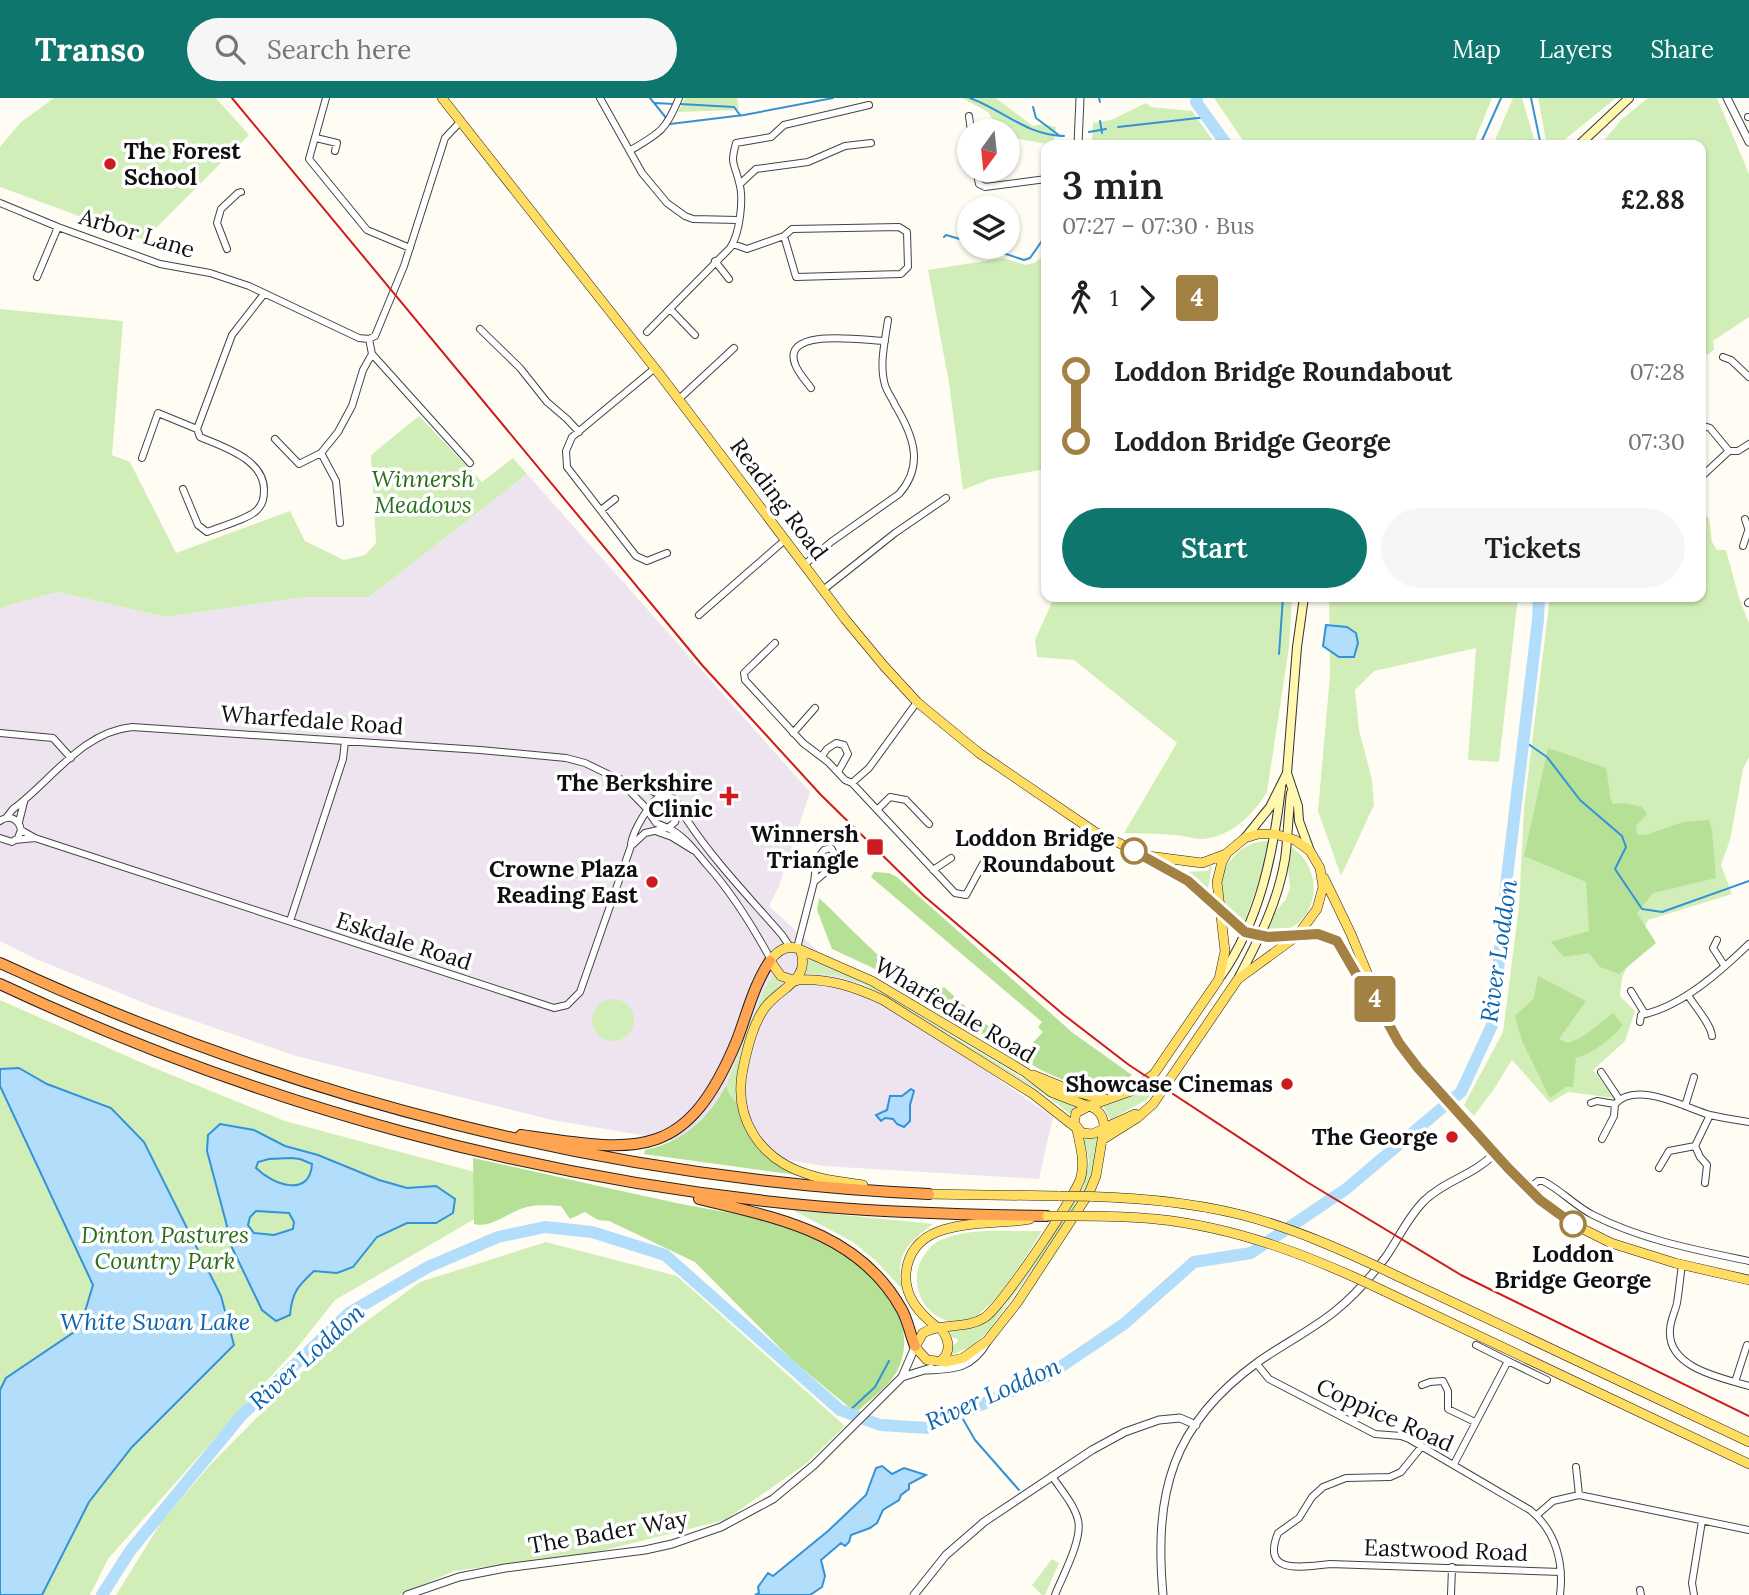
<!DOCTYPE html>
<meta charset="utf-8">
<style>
body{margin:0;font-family:Lora,serif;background:#f6f6f6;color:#202124;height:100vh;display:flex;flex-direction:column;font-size:26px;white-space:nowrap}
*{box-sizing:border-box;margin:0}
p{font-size:23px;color:#757577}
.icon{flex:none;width:38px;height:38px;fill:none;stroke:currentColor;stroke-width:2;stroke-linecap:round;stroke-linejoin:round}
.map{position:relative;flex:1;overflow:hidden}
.drawer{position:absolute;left:1041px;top:42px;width:665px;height:462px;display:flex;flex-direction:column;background:#fff;border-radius:14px;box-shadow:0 2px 5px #0004}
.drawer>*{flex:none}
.badge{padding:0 14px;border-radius:5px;font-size:24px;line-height:46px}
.needle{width:46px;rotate:195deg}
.controls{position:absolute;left:957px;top:21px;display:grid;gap:14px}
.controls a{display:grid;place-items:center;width:63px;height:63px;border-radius:50%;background:#fff;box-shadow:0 2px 5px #0004;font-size:35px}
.map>.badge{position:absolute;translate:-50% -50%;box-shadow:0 0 0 4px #fff}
.legs{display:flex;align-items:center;gap:10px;height:77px;padding:0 21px;font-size:23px}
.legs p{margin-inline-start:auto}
.overview{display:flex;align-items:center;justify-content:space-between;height:119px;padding:0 21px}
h1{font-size:38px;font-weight:600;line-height:52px}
.cta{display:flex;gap:14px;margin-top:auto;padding:14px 21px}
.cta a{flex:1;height:80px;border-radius:42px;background:#0f766e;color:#fff;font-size:28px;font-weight:600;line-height:80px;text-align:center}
.cta a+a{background:#f6f6f6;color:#202124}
ul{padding:0 21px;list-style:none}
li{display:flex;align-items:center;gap:24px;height:70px;font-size:26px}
li i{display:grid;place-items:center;width:10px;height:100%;margin:0 9px;background:currentColor}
li i::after{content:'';width:18px;height:18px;margin:-9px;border:5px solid;border-radius:50%;background:#fff}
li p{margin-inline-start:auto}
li:first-child i{background:linear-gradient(#0000 50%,currentColor 0)}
li:last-child i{background:linear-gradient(currentColor 50%,#0000 0)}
header{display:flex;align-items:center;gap:42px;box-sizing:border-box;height:98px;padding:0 35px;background:#0f766e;color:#fff}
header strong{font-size:33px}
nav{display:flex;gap:38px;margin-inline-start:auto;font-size:24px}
.search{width:490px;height:63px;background:#f6f6f6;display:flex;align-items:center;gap:18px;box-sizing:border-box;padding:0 24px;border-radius:38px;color:#757577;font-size:26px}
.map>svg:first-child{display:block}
.industrial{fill:#eee4ef}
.green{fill:#d2eeb8}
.forest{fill:#b5e096}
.water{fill:#b3defb;stroke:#3392d8;stroke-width:2;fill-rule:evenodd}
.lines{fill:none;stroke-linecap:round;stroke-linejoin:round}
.stream{stroke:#3392d8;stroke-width:2}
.river{stroke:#b3defb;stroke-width:12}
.minor-casing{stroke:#434343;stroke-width:8}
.tertiary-casing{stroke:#434343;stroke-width:9}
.secondary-casing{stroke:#323232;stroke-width:10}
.primary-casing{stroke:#212121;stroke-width:10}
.motorway-casing{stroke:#212121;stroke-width:12}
.minor{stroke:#fff;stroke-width:6}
.tertiary{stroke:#fff;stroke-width:7}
.secondary{stroke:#fff8ae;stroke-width:8}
.primary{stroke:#ffdd63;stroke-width:9}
.motorway{stroke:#ffa551;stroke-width:10}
.rail{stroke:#cd1b1f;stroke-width:2}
.primary-bridge-casing{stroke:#212121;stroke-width:10;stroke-linecap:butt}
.primary-bridge{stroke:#ffdd63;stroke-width:9}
.line-1-casing{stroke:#fff;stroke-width:16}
.line-1{stroke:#a38142;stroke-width:10}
.poi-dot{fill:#cd1b1f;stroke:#fff;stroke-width:2.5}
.stop-1-dot{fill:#fff;stroke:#a38142;stroke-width:3.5}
.labels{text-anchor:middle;stroke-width:7;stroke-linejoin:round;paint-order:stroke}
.poi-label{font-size:23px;font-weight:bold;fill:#101010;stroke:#fff;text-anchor:end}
.street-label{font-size:23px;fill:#101010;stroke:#fff}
.park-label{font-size:23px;font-style:italic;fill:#296e19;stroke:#fff}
.stop-label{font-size:23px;font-weight:bold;fill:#101010;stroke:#fff;text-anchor:end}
.water-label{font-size:24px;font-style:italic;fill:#0d64ad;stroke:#fff}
</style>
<header>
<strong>Transo</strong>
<div class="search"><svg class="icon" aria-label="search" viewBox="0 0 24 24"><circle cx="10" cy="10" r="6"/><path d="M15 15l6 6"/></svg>Search here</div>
<nav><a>Map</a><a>Layers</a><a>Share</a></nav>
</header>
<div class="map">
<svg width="1749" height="1497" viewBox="0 0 1749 1497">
<rect width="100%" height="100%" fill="#fffdf3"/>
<path class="industrial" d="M527,376L810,694L779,788L769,808L834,868L1053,1019L1039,1081L823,1068L552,1022L296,958L154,909L36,861L0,843V512L6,508L58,494L165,519L304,499H369Z"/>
<path class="green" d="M54,0H216L249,37L144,142L0,89V49L21,24Z
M685,0H737L739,12L678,14Z
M962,0H996L1033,28L1043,26L1056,29L1053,47L1019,41L997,28L988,14Z
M1214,0H1492L1473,47H1246Z
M1513,0H1522L1534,41L1546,43L1538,0H1616L1558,47H1493Z
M1648,0H1717L1749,76V219L1713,243L1714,252L1701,261V47H1600L1622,21Z
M1146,5L1151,9L1192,13L1216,47H1092L1093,25L1111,22Z
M1046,157V371L990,381L963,392L949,285L928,172L1004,160L1025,167L1034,165Z
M0,211L123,223L112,357L130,364L176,455L290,413L305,443L344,462L365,457L376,445L371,357L419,318L482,384L513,360L527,376L369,499H304L165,519L58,494L6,508L0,512Z
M1701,413L1709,420L1712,444L1717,452H1726L1739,500L1749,525V659L1743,671L1730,742L1721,767L1732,796L1648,822L1622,880L1620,898L1635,913L1625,943L1593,972L1614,1000L1568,994L1550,1005L1512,962L1494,991L1474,1018L1464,1007L1503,934L1519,808L1524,710L1550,499H1701Z
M1058,499H1292L1289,549L1267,694C1253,717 1231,739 1202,741C1192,741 1183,737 1174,737C1157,735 1141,736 1124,735L1177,645L1074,562L1037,559L1035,542L1052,504Z
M1329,499H1518L1499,664L1468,662L1476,550L1374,573L1355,592L1359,632L1372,682L1374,707L1341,778L1318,713L1330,577Z
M1269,743L1262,774L1243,828C1239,824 1233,820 1230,816C1206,785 1233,742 1269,743Z
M1290,748C1317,764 1323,804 1297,826C1288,833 1277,834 1265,835L1273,817L1286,801L1290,790L1287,758Z
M1210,768H1212L1207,796L1180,774L1208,773Z
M805,859L867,886L1050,997L1075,1008L1070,1016L1046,997L863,886L836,877L806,876L808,866Z
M773,877L783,885C749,913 735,963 737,1006L730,1001L726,988L763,895Z
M592 922a21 21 0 1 1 42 0a21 21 0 1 1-42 0Z
M0,902L147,967L285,1023L530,1089L335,1202L297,1250L239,1313L108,1461L90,1497H0Z
M1152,986L1150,993L1151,996L1148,1001L1110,1022L1103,1008L1135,997Z
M1099,1039L1089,1088L1054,1141L989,1232L973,1248L951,1257L953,1247L958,1244L957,1241L952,1239L950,1233L980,1228L1004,1209L1084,1088L1089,1063L1084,1041Z
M793,1112L933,1126C907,1146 895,1156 902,1191L876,1163L853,1144Z
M1042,1133C1026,1157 1000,1203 976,1218C940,1240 899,1194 925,1156C929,1150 935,1144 941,1142C971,1129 1010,1134 1042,1133Z
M546,1144L677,1178L845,1328L807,1365L725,1422L601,1453L454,1473L400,1497H116L162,1423L211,1366L315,1261L420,1184Z
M1052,1461L1059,1465L1045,1497H1042L1032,1487Z"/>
<path class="forest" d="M1548,650L1606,670L1611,703L1613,706L1624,705L1642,709L1647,716L1636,728L1637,736L1646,737L1683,724L1709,722L1712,732L1716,780L1653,795L1637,815L1656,845L1619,876L1600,869L1589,855L1564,859L1551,844L1589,833L1586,784L1524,758Z
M874,774L889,775L897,779L1073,935L1132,977C1091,1015 1016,956 978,934L977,919L1003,940L1004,938L1019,950L1021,949L1026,952L1043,934L1038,929L1042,924L871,779Z
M819,800C847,825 902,889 938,893L944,889L966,909L947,913L871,869L832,851L817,812Z
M1538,878L1586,903L1559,941L1568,945C1585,940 1598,926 1613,915L1623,927C1610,942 1595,954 1576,960L1573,989H1566L1550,1000L1522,943L1515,918L1534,900Z
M726,988C729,997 731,999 737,1005C740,1010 740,1020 743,1026C754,1052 772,1065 797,1077L644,1056L645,1052C683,1044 708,1021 726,988Z
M473,1060C542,1075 611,1091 681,1106C727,1115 778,1121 820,1141C864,1163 922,1215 899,1269C892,1287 869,1302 856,1315L792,1262L695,1164L609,1123L598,1122L585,1114L570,1121L561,1108C547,1107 529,1106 516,1113C502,1119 490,1130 474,1126Z"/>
<path class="water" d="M1326,527L1347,529L1356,535L1358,545L1354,559H1339L1323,548Z
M19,970L47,986L111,1010L144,1044L221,1198L234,1247L132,1349L89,1404L42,1497H0V1292L6,1280L80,1230L93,1187L0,988V971Z
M911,991L914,993L910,1007V1023L904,1029L897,1026L893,1021L885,1020L881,1023L876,1017L887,1012L890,998H902Z
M220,1026L254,1032L285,1048L318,1057L379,1082L407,1090L436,1088L455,1101L453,1115L436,1125H407L377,1139L353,1169L337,1175L314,1173C298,1188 292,1194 290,1217L276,1223L262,1212L225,1135L227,1128L207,1053L208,1037ZM291,1060L300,1061L312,1066C310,1100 273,1087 256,1070L258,1064L269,1061ZM256,1113L289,1115L294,1124L293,1131L274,1137L254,1135L248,1127L250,1119Z
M882,1368L892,1376L904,1370L926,1377L909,1386V1391L901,1397L899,1402L883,1412L877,1425L870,1430L851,1437L849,1444L845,1448L841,1445L821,1462L825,1478L822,1489L810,1497H755L759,1495L758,1489L768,1475L773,1478L828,1433L866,1397L876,1370Z"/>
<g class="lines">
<path class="stream" d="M650,0L667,21
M970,0C1003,12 1028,38 1064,38
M1099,0L1100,4
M1531,0L1540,43L1537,47
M655,5L674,6
M680,6L734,9L740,17
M1033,9L1036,20L1060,38
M1100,23L1102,35
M670,26L744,17L833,0
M1118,29L1207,19
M1089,34L1106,31
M1480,47L1501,0
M944,139L946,137L970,144
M988,150L1024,162L1030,160L1046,137
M1279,556L1283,499
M1524,643L1547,659L1580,702L1622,738L1626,749L1615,771L1642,811L1662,814L1749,783
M847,1315L875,1289L889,1263
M960,1316L975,1342L1019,1392"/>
<path class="river" d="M1197,0L1196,4L1227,47
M102,1497L130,1453L241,1318L349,1215L428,1169L498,1139L545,1129L592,1134L665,1157L840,1312L880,1327L928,1330L1047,1278L1124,1226L1194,1164L1251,1155L1346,1091L1461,994L1493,925L1507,779L1538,522L1539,499"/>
<defs>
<path id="minor" d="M326,0L309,61L367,132L410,150
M600,0L642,75L667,105L685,118L693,121L738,122
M969,18L971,33
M1748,19H1749
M316,40L337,45L335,53
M631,52C660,35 666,32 679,0
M976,72L979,86L985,89L1046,81
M740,86L756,71L808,64L845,48L871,45
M0,105L58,129L160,166L210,175L249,188L359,240L369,241L375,238L404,168L445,40L461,23
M733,146L747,151L784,138L796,179L901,176L908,169L907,134L899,129L792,131L784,138
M227,151L217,125L221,111L238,95L241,94
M715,163L729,181
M37,179L58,129
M671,212L695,237
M480,231L520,270L547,304L567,321L579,334
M647,234L730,150C740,136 744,100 739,84C734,63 730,68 736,45L771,39L784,27L869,7
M372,256L470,365
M1723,259L1731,262L1749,279
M655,270L572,339L566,353L567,369L636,458L647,463L667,455
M811,290C806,283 798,275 795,266C781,228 868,243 885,243
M679,301L734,250
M1701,327L1710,330L1729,353H1738L1749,346
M275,341L299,366L321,355L338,334L352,308L363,272L372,256L369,241
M321,355L336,383L340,425
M142,360L158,315L197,331
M1701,379L1729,353
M183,391L198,427L207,434C219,429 249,421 257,412C263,406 264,400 264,392C264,361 223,349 200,339L197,331L232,237L264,196
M601,412L615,401
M1745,421L1749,433
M1743,448L1748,433
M804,467L831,444L899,396C925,367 913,337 895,307C892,300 887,294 885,287C879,267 885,243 888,222
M823,492L895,435L946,400
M1748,505L1749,504
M699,517L785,442
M775,545L744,575L745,582L803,645L828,664L845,682L852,685L955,795L966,797L985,762
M0,635L53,640L71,660
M793,635L815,610
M822,658L827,651L836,645L844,647L848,656L838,674
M620,681L662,697
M852,685L869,670L917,604
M877,712L890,699L906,702L929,726
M648,713L656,725L668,730L675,724L680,709
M6,720L13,711C51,683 82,634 132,629L480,652L566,660L585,665L618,681L648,712
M0,723C9,716 19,721 21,732L18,740L12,744L0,740
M19,724L24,704
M668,730C686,739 694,752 707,767C733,796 752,827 771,862
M21,732L35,740L554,910L567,907L580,894L631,748L645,735L667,730
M658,734L672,739L693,752
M15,742L35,740
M631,746C633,733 650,703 662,697C678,698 679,710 687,722C714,763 750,800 782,837L790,849
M933,772L951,760
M290,823L343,661L345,643
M1717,842L1713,850L1724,867
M797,850L814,784L817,761L824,752L831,750L836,759L834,767L814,784
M1631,893L1645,916
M1688,897C1695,909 1711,926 1712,938
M1640,924L1641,917C1681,909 1720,874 1749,846
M1601,974L1619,1001
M1591,1005L1597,1003L1615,1006C1636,982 1686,1010 1710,1017C1723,1020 1736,1022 1749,1024
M1685,1008L1694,979
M1602,1041L1614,1018L1615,1006
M1659,1070L1669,1053L1695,1048
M1705,1085L1707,1067L1700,1059L1695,1048L1710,1017
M1528,1091L1538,1083H1543C1561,1092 1575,1108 1593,1117C1642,1142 1696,1152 1749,1163
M1682,1167C1680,1180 1679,1193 1677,1205C1675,1214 1670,1223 1670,1232C1667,1270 1722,1280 1749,1288
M1508,1263L1547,1282
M1256,1265L1269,1281L1375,1336L1401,1338L1409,1341L1530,1412C1556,1433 1564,1465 1560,1497
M1735,1284L1747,1247
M1422,1287L1430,1284L1443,1283L1448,1293V1311L1475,1324
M1422,1348L1401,1374L1390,1379L1346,1380L1323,1389L1312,1399L1299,1420L1278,1435C1260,1479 1306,1468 1330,1466L1561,1474
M1454,1366L1508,1263L1476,1247
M1576,1369L1579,1397
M1052,1378C1061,1392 1074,1406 1078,1422C1083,1441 1062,1479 1055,1497
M1537,1417L1553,1403L1579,1397L1749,1432
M1640,1492L1641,1497
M1451,1497L1452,1469
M1694,1497L1692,1485L1702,1423"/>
<path id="tertiary" d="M1727,0L1749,44
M1078,47L1080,0
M927,1272C955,1271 972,1270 987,1244
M902,1279L931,1270
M407,1497L459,1479L505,1470L645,1452L672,1446L721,1429L773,1401L814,1367L902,1279L915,1249
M914,1497L946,1457L984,1424L1092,1352L1125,1334L1159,1322L1180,1320L1196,1327
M1163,1497C1154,1395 1171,1327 1258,1264C1282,1247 1310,1233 1334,1214C1353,1199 1370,1180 1385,1160C1398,1142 1407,1120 1424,1103C1444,1083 1474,1077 1494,1056"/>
<path id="secondary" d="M1579,47L1629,0
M1304,499L1297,549L1287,675L1298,708L1299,723L1310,753
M1245,740L1270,709L1287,675
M1221,878C1260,822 1273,757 1281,690
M1239,879C1259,841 1278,804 1285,761C1288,740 1288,717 1291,695"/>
<path id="primary" d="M442,0L661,278L845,521L884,568L917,604L979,655L1095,734L1147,758L1188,784L1245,834L1261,839L1312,836L1333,840L1344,852L1362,886L1373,898
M1148,758L1202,765L1226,756
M1324,780L1351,836L1370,882L1373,898L1399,945L1494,1056L1528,1091L1571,1125L1611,1145L1675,1165L1749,1182
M801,854C810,884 778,890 764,911C753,927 748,948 744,966C731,1019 759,1062 810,1077C827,1083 845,1084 863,1087
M798,882C829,880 855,889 883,902L1033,996L1075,1029
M796,883L781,878L770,863C777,853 786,846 799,851L872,883L1025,974L1051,994L1087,1008
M1033,977L1075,994L1106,1001
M1089,1008L1131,993L1154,976L1219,881L1225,853L1217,784L1222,764L1227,755L1245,740L1258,736H1275L1295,742L1310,753L1320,770L1323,789L1317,811L1297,838L1238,881L1153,1006L1137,1020L1102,1042
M1104,1030L1135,1016
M1077,1032C1080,1047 1085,1063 1081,1079C1076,1098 1000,1211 984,1220C965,1232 942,1224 923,1235L915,1249L927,1262L946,1264L963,1260L987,1243L1017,1205L1089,1095L1096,1078L1104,1030C1104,1019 1100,1012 1089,1008L1076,1015L1074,1025L1082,1035L1092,1036L1104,1031
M925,1096L1060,1098
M1397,1178L1749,1344
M1384,1193L1749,1366
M938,1230C920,1216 904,1199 906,1175C912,1116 988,1129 1030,1121
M940,1230C949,1240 952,1253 941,1263"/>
<path id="motorway" d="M0,865C293,1001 606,1081 929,1096
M0,886C259,1008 539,1084 825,1109C899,1115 973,1117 1047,1118
M521,1037C638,1054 686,1065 737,942C747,916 754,886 770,863
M699,1101C777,1120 859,1134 902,1212C908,1223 910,1236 915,1248"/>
</defs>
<use href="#minor" class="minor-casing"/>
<use href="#tertiary" class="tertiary-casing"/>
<use href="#secondary" class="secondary-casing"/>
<use href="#primary" class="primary-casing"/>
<use href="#motorway" class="motorway-casing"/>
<use href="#minor" class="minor"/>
<use href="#tertiary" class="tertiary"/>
<use href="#secondary" class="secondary"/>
<use href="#primary" class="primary"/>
<use href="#motorway" class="motorway"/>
<path class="rail" d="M232,0L702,567L821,697L924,798L1064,917L1129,967L1307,1084L1461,1177L1749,1318"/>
<defs>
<path id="primary-bridge" d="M1060,1098C1121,1098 1182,1102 1242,1117C1296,1131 1347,1154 1397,1178
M1047,1118C1083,1118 1119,1117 1155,1121C1236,1129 1311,1158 1384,1193"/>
</defs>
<use href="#primary-bridge" class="primary-bridge-casing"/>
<use href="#primary-bridge" class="primary-bridge"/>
</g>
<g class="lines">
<defs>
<path id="line-1" d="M1134,753L1188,783L1245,834L1268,839L1318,836L1337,843L1362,886L1373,898L1399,945L1418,970L1508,1070L1540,1102L1573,1126"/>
</defs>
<use href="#line-1" class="line-1-casing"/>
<use href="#line-1" class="line-1"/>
</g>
<g class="poi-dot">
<circle cx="110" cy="66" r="7"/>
<path d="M725.5 687.5h7v7h7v7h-7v7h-7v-7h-7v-7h7z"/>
<rect x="866" y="740" width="18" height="18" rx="3.5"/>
<circle cx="652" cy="784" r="7"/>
<circle cx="1287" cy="986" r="7"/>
<circle cx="1452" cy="1039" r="7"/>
</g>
<g class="stop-1-dot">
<circle cx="1134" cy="753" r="12"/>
<circle cx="1573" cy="1126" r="12"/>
</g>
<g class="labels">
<g class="poi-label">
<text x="124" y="61" text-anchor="start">The Forest<tspan x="124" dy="26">School</tspan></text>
<text x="713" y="693">The Berkshire<tspan x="713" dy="26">Clinic</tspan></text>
<text x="859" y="744">Winnersh<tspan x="859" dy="26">Triangle</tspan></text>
<text x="638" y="779">Crowne Plaza<tspan x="638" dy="26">Reading East</tspan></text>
<text x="1273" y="994">Showcase Cinemas</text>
<text x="1438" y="1047">The George</text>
</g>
<g class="street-label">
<text transform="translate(137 135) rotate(17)" y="8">Arbor Lane</text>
<text transform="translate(779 401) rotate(53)" y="8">Reading Road</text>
<text transform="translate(312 622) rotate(4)" y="8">Wharfedale Road</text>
<text transform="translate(404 843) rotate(18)" y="8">Eskdale Road</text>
<text transform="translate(955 912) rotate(31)" y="8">Wharfedale Road</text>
<text transform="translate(1385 1317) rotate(24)" y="8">Coppice Road</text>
<text transform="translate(608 1434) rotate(-10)" y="8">The Bader Way</text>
<text transform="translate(1446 1452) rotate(2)" y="8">Eastwood Road</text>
</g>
<g class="park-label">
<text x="423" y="389">Winnersh<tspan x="423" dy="26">Meadows</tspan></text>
<text x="165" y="1145">Dinton Pastures<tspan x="165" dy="26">Country Park</tspan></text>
</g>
<g class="stop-label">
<text x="1115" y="748">Loddon Bridge<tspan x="1115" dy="26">Roundabout</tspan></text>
<text x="1573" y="1164" text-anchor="middle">Loddon<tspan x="1573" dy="26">Bridge George</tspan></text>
</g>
<g class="water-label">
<text transform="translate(1499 853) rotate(-82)" y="8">River Loddon</text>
<text x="155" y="1232">White Swan Lake</text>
<text transform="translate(307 1259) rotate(-42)" y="8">River Loddon</text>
<text transform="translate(993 1296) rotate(-24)" y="8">River Loddon</text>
</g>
</g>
</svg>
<div class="controls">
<a><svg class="needle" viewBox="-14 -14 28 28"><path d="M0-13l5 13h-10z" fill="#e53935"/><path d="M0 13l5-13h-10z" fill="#757577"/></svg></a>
<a><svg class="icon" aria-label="layers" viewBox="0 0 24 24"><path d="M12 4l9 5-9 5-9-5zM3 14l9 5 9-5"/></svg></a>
</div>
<b class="badge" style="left:1375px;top:901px;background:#a38142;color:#fff">4</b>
<section class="drawer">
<div class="overview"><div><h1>3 min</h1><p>07:27 – 07:30 · Bus</p></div><b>£2.88</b></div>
<div class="legs"><svg class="icon" aria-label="walk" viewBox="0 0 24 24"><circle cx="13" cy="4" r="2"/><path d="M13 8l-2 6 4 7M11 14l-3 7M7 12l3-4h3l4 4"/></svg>1<svg class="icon" aria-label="forward" viewBox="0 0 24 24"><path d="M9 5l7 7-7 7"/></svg><b class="badge" style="background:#a38142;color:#fff">4</b></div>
<ul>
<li><i style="color:#a38142"></i><b>Loddon Bridge Roundabout</b><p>07:28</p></li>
<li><i style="color:#a38142"></i><b>Loddon Bridge George</b><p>07:30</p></li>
</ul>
<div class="cta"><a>Start</a><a>Tickets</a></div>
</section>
</div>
